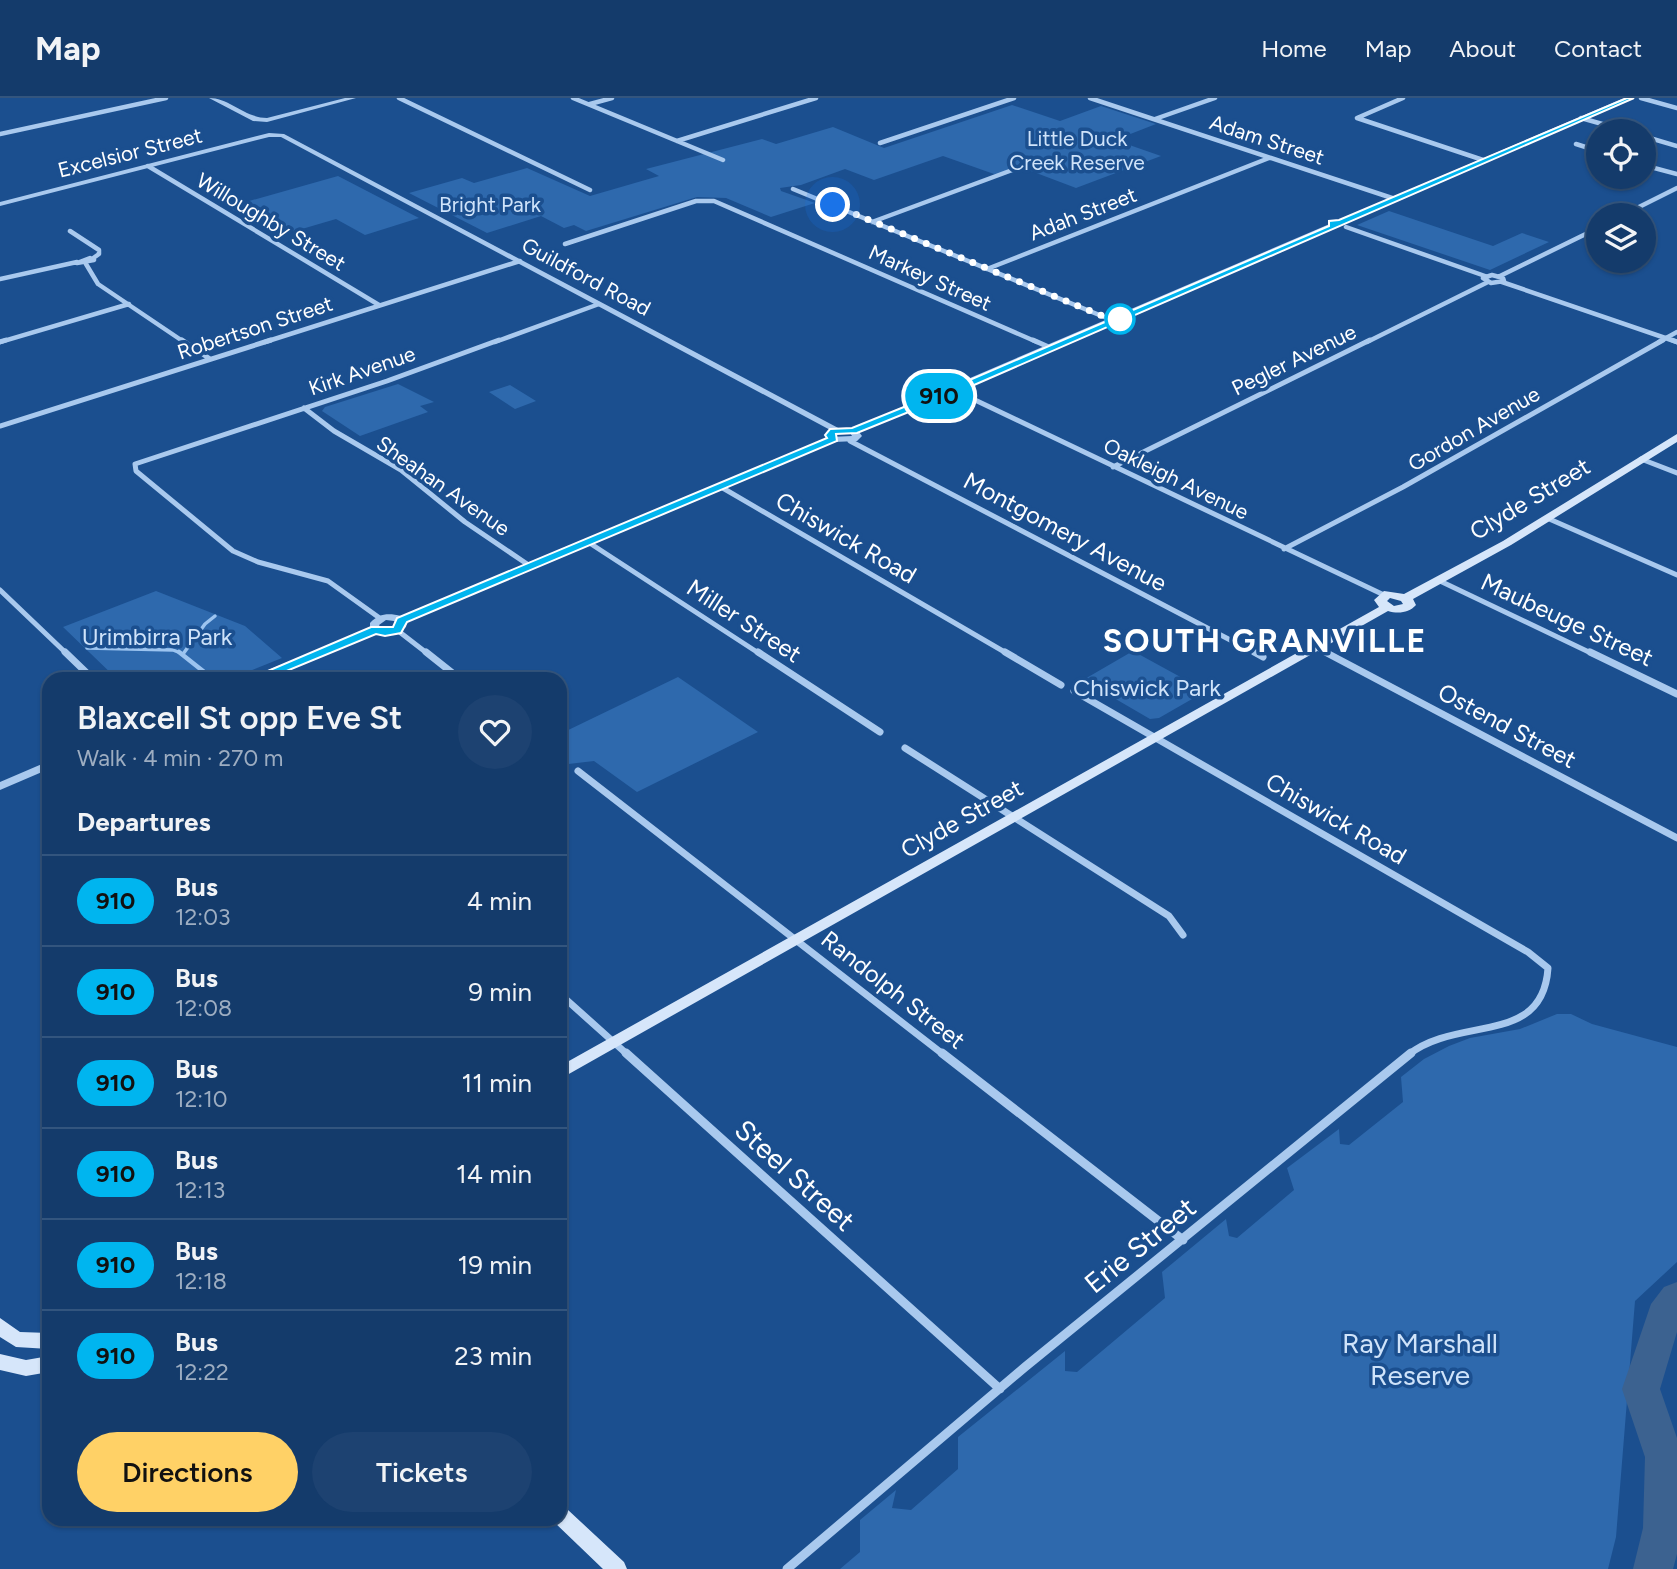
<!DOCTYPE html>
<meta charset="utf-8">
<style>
body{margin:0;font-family:Figtree,sans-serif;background:#1d4271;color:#f1f3f6;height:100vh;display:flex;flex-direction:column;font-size:26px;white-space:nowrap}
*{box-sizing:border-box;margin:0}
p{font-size:23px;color:#9dadc1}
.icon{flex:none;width:38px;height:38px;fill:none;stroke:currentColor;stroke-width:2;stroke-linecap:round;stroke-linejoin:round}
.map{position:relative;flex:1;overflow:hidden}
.details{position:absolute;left:42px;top:574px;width:525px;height:854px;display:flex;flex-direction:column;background:#143b6b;border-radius:21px;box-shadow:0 2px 5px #0004,0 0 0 2px #33557e}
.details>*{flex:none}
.badge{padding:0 14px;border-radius:23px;font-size:24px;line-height:46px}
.buttons{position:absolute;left:1586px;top:21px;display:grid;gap:14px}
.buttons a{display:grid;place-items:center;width:70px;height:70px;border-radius:50%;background:#143b6b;box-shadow:0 2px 5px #0004,0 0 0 2px #33557e;font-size:35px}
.you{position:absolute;width:35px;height:35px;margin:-18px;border:5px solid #fff;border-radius:50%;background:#1a73e8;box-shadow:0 0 0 10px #1a73e833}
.map>.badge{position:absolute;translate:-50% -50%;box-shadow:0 0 0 4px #fff}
h2{padding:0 35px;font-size:26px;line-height:63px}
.round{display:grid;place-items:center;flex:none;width:74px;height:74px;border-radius:37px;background:#1d4271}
.head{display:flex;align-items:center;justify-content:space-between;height:119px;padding:0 35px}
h1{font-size:33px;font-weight:600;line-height:52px}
.cta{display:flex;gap:14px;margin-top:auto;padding:14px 35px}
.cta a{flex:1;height:80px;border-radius:42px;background:#ffd166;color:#111;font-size:28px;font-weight:600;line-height:80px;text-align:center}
.cta a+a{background:#1d4271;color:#f1f3f6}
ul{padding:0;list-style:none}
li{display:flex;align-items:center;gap:21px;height:91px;padding:0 35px;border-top:2px solid #33557e}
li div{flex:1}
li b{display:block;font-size:26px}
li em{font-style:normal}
li .badge{min-width:77px;font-weight:700;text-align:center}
header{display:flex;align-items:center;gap:42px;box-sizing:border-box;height:98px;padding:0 35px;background:#143b6b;border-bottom:2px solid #33557e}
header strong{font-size:33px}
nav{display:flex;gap:38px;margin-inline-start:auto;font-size:24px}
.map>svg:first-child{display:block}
.green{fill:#2e69ad}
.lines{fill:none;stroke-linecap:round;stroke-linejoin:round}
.stream-far1{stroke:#9cc4f0;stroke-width:3.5}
.stream{stroke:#9cc4f0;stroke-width:4.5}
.river{fill:#3c6290;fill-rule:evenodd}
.minor-far3{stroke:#a9c9ee;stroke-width:4.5}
.minor-far2{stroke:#a9c9ee;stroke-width:5}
.minor-far1{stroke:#a9c9ee;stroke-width:7}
.minor{stroke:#a9c9ee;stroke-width:9}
.tertiary{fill:#a9c9ee;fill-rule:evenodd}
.secondary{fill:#d6e6fa;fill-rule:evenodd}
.line{fill:#00b5ef;stroke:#fff;stroke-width:2}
.walk{stroke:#fff;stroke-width:7;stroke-dasharray:0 12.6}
.stop-dot{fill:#fff;stroke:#00b5ef;stroke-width:3.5}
.labels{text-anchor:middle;stroke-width:7;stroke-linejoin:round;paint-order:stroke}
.far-park-label{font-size:21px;fill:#cfe3fa;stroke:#1b4f8f}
.far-street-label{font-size:21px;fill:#fff;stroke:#1b4f8f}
.street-label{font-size:24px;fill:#fff;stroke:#1b4f8f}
.park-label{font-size:24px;fill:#cfe3fa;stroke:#1b4f8f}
.near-street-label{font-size:28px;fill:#fff;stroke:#1b4f8f}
.near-park-label{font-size:28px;fill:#cfe3fa;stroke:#1b4f8f}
.district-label{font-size:32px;font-weight:bold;letter-spacing:2px;fill:#fff;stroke:#1b4f8f}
</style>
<header>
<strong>Map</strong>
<nav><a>Home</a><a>Map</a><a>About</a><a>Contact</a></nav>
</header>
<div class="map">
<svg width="1677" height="1471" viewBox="0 0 1677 1471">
<rect width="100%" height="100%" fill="#1b4f8f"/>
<path class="green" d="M1012,7L1060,23L1101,8L1156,26L1115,42L1161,58L1076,90L1031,73L994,76L943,58L874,82L845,71L801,87L780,90L781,93L815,105L771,119L726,100L697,99L586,133L574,127L564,130L541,118L487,135L409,95L462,80L474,85L527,70L590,98L659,78L646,71L762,41L776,46L833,29L884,50Z
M338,78L419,120L365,137L336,121L278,138L228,109Z
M1389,113L1493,148L1522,135L1549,144L1490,172L1357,127Z
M398,286L434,304L420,308L428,314L360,338L322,313L325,309Z
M510,287L536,303L515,311L489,294Z
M156,493L245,528L282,560L230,581H117L63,529Z
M1133,553L1206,593L1159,620L1150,621L1083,582Z
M678,579L758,634L637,694L594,663L560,667V636Z
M1557,916H1571L1592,926L1677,949V1164L1635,1203L1616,1439L1608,1471H840L860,1454V1422L896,1392L892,1410L911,1412L958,1371V1339L1065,1253V1273L1077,1274L1165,1200L1162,1174L1226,1121L1229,1138L1237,1140L1294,1092L1287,1070L1339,1031L1340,1046L1349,1047L1403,1004L1401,979L1424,961L1449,948L1470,940L1520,931Z"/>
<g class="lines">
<path class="stream-far1" d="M87,550L173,552L183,556
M183,556L205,526L215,518"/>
<path class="stream" d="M179,554L213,581"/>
<path class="river" d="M1677,1184V1234L1660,1291L1677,1340V1456L1673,1471H1633L1643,1430L1645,1359L1622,1291L1651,1206L1664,1189Z"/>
<path class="minor-far3" d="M399,0L590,92
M573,0L723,62
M1090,0L1395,101
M1403,0L1357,20L1483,62
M1641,0L1677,10
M590,6L612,0
M1581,20L1627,33
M1155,21L1215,0
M0,36L166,0
M1643,38L1677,48
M677,43L816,0
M880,45L1014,0
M1576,46L1598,53
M1643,67L1677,76
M148,68L379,207
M793,91L1114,223
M1623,117L1677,90
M872,124L1015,71
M1346,129L1485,178
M70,133L99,152V156L92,161
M565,146L696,103H714L1037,244
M90,160L94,162L77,165Z
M86,166L98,186L184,244
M987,171L1269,60
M1492,177L1503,180L1504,183L1491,185L1483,180Z
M1500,178L1598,130
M0,181L77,164
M1502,184L1677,244
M0,244L129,206
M265,244L520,163
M495,244L599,206
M1367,244L1488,184
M1659,244L1677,234"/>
<path class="minor-far2" d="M182,242L210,261
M1033,242L1051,250
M1672,242L1677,244
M0,244L6,242
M954,292L1384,497
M304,310L334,333L401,372L465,424L530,468
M0,328L271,242
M850,343L1257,556
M1641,361L1677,375
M1113,369L1370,242
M721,389L1008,556
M1547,420L1677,477
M588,444L760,556
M1284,451L1403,389L1663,242
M1440,483L1593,556
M0,492L67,556
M381,521L328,483L258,464L233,453L136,373L135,366L387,283L499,242
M397,532L428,556
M1319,551L1329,556"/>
<path class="minor-far1" d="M65,554L93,581
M426,554L460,581
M758,554L880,634
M1005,554L1061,587
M1254,554L1263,559
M1325,554L1677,740
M1590,554L1677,596
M1074,593L1528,854L1548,870C1543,949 1458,917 1408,957
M905,650L1169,818L1183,837
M578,673L944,957
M560,896L628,957"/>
<path class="minor" d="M626,955L1000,1291
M942,955L1183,1142
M787,1471L1025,1269L1411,955"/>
<path class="tertiary" d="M209,0C230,0 245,20 267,20L345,0H356L267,24L253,23Z
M1624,0H1633L859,334L862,338L857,343L834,344L407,523L406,529C397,537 388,538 376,536L265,581H249L251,579L370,531V525C379,515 389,515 401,518L830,339L852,338L849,333L851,331ZM386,522L394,523L397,526L389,531L381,530L379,527Z
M269,35L284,36L842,332L837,335L834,334L281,39H269L0,108V104Z
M49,663V671L0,692V684Z"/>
<path class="secondary" d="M1677,336V344L1511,447L1413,501L1416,507C1409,515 1398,516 1388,513L560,981V968L1379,509L1374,502L1384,493L1404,496L1503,443ZM1390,500L1401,503L1403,506L1394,508L1387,503Z
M0,1220L20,1234L49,1235V1251L16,1249L0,1239Z
M0,1256L26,1262L49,1258V1274L26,1278L0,1272Z
M560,1408L567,1411L624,1464L627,1471H603L553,1423L552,1421H560Z"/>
</g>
<path class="line" d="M1627,0H1634L958,294L857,335L836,336L837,343L407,524L401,535L385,538L376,536L260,584L249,581L371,529H393L397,520L827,340L825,337L830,331L852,330L951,290L1329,128V123L1339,122Z"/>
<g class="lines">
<path class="walk" d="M833,107L1105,219L1114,223L1120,221"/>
</g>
<circle class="stop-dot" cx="1120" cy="221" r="14"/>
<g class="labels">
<g class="far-park-label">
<text x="1077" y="48">Little Duck<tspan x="1077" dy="24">Creek Reserve</tspan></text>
<text x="490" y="114">Bright Park</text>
</g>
<g class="far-street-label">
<text transform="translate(1267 42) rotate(18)" y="7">Adam Street</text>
<text transform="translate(130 55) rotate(-14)" y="7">Excelsior Street</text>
<text transform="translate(1083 116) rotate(-21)" y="7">Adah Street</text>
<text transform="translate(271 124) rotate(31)" y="7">Willoughby Street</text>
<text transform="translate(586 179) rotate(28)" y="7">Guildford Road</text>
<text transform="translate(930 180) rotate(24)" y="7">Markey Street</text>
<text transform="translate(255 230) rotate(-18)" y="7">Robertson Street</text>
<text transform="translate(1294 262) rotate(-26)" y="7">Pegler Avenue</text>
<text transform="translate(362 273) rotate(-19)" y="7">Kirk Avenue</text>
<text transform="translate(1474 331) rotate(-30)" y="7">Gordon Avenue</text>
<text transform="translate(1176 381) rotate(26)" y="7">Oakleigh Avenue</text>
<text transform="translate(443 388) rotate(35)" y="7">Sheahan Avenue</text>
</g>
<g class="street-label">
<text transform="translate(1530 401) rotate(-31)" y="8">Clyde Street</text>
<text transform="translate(1065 434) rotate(28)" y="8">Montgomery Avenue</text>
<text transform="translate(846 440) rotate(30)" y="8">Chiswick Road</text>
<text transform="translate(1567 522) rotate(25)" y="8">Maubeuge Street</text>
<text transform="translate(744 523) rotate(33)" y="8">Miller Street</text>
<text transform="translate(1507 628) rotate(28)" y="8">Ostend Street</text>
<text transform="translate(962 721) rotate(-29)" y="8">Clyde Street</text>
<text transform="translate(1336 721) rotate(30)" y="8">Chiswick Road</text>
<text transform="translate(893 892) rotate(38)" y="8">Randolph Street</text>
</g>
<g class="park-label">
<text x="157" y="547">Urimbirra Park</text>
<text x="1147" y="598">Chiswick Park</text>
</g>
<g class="near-street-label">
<text transform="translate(795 1077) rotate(42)" y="10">Steel Street</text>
<text transform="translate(1140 1147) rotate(-39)" y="10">Erie Street</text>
</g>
<g class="near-park-label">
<text x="1420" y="1255">Ray Marshall<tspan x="1420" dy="32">Reserve</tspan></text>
</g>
<g class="district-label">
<text x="1265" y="554">SOUTH GRANVILLE</text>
</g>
</g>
</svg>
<div class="buttons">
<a><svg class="icon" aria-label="locate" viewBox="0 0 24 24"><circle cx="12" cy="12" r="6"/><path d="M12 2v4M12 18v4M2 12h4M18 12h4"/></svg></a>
<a><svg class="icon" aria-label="layers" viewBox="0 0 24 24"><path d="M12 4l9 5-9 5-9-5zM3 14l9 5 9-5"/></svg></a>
</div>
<div class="you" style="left:833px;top:107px"></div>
<b class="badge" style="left:939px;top:298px;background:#00b5ef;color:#111">910</b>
<section class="details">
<div class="head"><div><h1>Blaxcell St opp Eve St</h1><p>Walk · 4 min · 270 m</p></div><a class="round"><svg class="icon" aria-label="heart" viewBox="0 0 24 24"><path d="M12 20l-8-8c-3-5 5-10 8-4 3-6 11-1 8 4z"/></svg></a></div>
<h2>Departures</h2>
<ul>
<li><span class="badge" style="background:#00b5ef;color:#111">910</span><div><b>Bus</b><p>12:03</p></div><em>4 min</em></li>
<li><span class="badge" style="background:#00b5ef;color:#111">910</span><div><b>Bus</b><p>12:08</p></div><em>9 min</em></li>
<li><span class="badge" style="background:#00b5ef;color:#111">910</span><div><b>Bus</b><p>12:10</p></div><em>11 min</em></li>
<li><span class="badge" style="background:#00b5ef;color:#111">910</span><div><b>Bus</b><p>12:13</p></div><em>14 min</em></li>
<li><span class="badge" style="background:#00b5ef;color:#111">910</span><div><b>Bus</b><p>12:18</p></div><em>19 min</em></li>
<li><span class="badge" style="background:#00b5ef;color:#111">910</span><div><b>Bus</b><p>12:22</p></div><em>23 min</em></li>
</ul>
<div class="cta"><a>Directions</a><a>Tickets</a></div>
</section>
</div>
